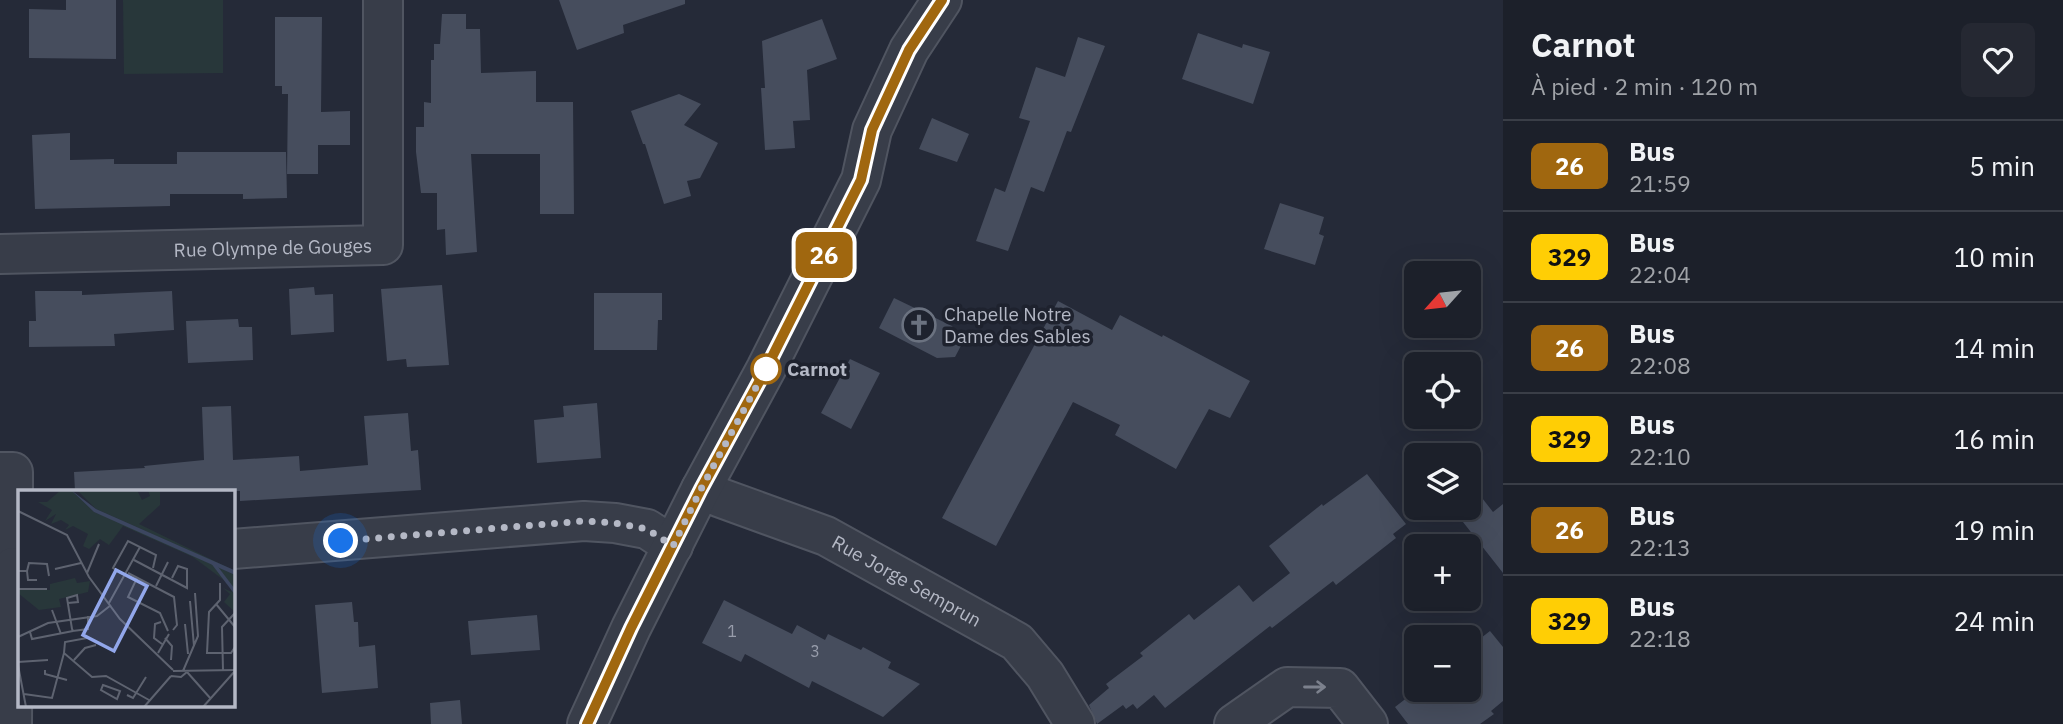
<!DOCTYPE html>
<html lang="fr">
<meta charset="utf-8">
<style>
body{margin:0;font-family:"IBM Plex Sans",sans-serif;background:#252832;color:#f1f3f6;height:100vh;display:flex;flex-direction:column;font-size:26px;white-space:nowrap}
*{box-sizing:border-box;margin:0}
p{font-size:23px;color:#a0a3a8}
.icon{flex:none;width:38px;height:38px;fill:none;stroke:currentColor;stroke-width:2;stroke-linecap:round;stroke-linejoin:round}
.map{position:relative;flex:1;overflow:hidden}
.drawer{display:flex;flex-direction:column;background:#1c202a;width:560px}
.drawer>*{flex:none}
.badge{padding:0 14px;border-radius:10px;font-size:24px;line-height:46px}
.needle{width:46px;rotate:243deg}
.fabs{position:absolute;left:1404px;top:261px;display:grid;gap:14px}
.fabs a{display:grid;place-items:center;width:77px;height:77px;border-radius:10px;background:#1c202a;box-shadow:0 7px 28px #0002,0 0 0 2px #3a3e47;font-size:35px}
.you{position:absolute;width:35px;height:35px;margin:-18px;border:5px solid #fff;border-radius:50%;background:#1a73e8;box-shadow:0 0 0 10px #1a73e833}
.map>.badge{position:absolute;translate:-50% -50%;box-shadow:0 0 0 4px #fff}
.round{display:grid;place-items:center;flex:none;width:74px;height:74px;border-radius:10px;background:#252832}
.overview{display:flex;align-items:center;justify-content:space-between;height:119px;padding:0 28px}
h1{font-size:33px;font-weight:800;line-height:52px}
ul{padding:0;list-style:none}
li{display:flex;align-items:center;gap:21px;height:91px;padding:0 28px;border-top:2px solid #3a3e47}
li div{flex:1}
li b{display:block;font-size:26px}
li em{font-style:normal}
li .badge{min-width:77px;font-weight:700;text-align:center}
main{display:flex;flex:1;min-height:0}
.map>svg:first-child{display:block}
.green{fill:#28373a}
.building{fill:#464d5d}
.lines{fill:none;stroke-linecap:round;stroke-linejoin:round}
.minor-casing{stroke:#505561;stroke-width:42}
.minor{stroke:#383d49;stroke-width:38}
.oneway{stroke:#7c818d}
.line-casing{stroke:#fff;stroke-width:16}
.line{stroke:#a0670f;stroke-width:10}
.walk{stroke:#b4b8c5;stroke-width:7;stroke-dasharray:0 12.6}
.stop-dot{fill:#fff;stroke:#a0670f;stroke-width:3.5}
.labels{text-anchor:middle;stroke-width:7;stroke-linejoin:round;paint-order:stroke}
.number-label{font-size:16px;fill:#989dab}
.street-label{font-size:19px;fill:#b4b8c5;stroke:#1e222e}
.poi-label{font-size:19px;fill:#b4b8c5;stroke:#1e222e;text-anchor:start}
.stop-label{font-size:19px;font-weight:bold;fill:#b4b8c5;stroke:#1e222e;text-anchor:start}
.inset-river{fill:none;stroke:#3c4660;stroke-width:3.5}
.inset-road{fill:none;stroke:#5e6370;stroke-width:2}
.view{fill:#92a7eb;fill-opacity:0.15;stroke:#92a7eb;stroke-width:3.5}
.inset-edge{fill:none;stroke:#b4b8c5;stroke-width:3.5}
</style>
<main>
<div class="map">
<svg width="1503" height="724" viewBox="0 0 1503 724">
<rect width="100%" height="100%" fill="#252a38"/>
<path class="green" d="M123,0H223V73L124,74Z"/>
<path class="building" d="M66,0H116V59L29,58V9L66,10Z
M559,0H685V4L623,25L624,33L577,50Z
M442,14H466V29H480L481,73L536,71V102H573L574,214H540V154H471L477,252L446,255L445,229L437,230V193H421L416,152V127H424V102L431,103V60H434V44H440Z
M275,17H322L321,112L350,111V145H318V174H287L288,94H282V86H275Z
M822,19L837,59L807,70L810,120L793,121L795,148L765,150L761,88H765L762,41Z
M1198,33L1242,48L1243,44L1270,52L1253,104L1182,79Z
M1078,37L1105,46L1071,132L1067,131L1044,192L1031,187L1008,251L976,241L995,188L1005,192L1030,121L1019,118L1036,67L1065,77Z
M679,94L701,104L684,125L718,143L700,178L687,181L691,196L664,204L645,144H643L631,111Z
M932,118L969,134L957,162L919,149Z
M70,133V160L114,159V164H177V152H286L287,198L243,199V194H170V206L35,209L32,135Z
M1280,203L1324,217L1319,234L1324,236L1315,265L1264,249Z
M442,285L449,365L407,367L406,359L387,361L381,289Z
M314,287L315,295L333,294L334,332L291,335L289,289Z
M35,291H82V295L172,291L174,330L114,334L115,346L29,347V321H36Z
M594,293H662V320H658L657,350H594Z
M894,298L952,326L963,342L955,357L937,358L879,328Z
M1058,301L1112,330L1120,315L1162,337L1163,335L1250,381L1230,418L1209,409L1176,469L1115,435L1120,425L1073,402L996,546L942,518Z
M238,319L239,327H252L253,360L188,363L186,321Z
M850,359L880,373L851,429L821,413Z
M597,403L601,458L537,463L534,420L564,417L563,406Z
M231,406L233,460L299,456L300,471L368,465L364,416L408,413L411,451L418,450L421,490L240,501V491H75L74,472L145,468L144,466L204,460L202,407Z
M1367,474L1406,524L1393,534L1396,538L1336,585L1333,581L1272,628L1270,626L1165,708L1154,695L1137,709L1133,704L1126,709L1123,705L1097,724L1089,705L1109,688L1106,684L1143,656L1140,653L1189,614L1194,620L1239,585L1253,602L1290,573L1269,546L1322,504L1323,506Z
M1468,480L1493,512L1503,504V573L1452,508H1468Z
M724,600L792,634L797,625L825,640L828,634L861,650L863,647L891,662L888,668L920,684L883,717L812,681L809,688L745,654L741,662L702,643Z
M352,602L354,622H358L359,647L375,645L378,688L322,693L315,605Z
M537,615L540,650L471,655L468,621Z
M1490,631L1503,647V701L1491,711L1494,714L1480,724H1408L1395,707L1417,690H1468V648Z
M460,700L462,724H431L430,703Z"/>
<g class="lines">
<defs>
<g id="minor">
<path id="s1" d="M0,254L383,245V0"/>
<path d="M0,472H13V567H19"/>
<path id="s2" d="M701,489L721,498L826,536L1017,642L1045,675L1075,724"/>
<path d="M233,549L584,521L615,523L647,529L673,546"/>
<path d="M12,724L13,567"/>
<path d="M587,724L631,628L701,489L766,369L861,180L872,130L909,50L942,0"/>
<path d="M1234,724L1287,687L1340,688L1368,724"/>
</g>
</defs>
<use href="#minor" class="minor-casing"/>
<use href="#minor" class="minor"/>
</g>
<defs><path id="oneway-shaft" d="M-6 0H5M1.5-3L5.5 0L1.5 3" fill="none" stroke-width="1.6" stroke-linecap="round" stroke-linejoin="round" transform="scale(1.75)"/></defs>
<use class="oneway" href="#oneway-shaft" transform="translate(1315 687)"/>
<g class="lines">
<defs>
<path id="line" d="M587,724L631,628L701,489L766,369L861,180L872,130L909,50L942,0"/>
</defs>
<use href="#line" class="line-casing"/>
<use href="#line" class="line"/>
<path class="walk" d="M341,541L584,521L615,523L647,529L673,546L701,489L766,369"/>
</g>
<defs>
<symbol id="church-ring" viewBox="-11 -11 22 22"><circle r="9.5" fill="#1e222e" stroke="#6b7280" stroke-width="1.5"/><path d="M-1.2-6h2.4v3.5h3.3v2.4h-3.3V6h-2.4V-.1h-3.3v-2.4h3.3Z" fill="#6b7280"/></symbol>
</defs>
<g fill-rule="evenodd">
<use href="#church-ring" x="900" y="306" width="38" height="38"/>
</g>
<circle class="stop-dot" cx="766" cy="369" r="14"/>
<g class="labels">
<g class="number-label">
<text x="732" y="637">1</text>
<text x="815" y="657">3</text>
</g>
<g class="street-label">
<text dy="7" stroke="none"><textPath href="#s1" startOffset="273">Rue Olympe de Gouges</textPath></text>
<text dy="7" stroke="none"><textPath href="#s2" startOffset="226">Rue Jorge Semprun</textPath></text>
</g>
<g class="poi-label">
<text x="944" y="321">Chapelle Notre<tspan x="944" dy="22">Dame des Sables</tspan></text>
</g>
<g class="stop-label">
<text x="787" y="376">Carnot</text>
</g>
</g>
<g transform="translate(18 490)">
<rect width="217" height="217" fill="#252a38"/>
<path d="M43,0H53L76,22L114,37L217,85V122L206,112L212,104L205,98L214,102L211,94L175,67L105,36L91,55L82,49L71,59L65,56L70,44L55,36L47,40L51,35L43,30L33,34L38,24L27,31L34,20L20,12H29ZM59,0H119L124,10L132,6L130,0H142V15L121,34L217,81L78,19ZM57,88L59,93L72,91L70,102L41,109L43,117L21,120L0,103V100H32V94Z" fill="#28373a"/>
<path d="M53,0L78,19L216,80L217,85L76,22Z" fill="#3c4660"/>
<path class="inset-river" d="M195,73L217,102"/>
<path class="inset-road" d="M0,21L49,45L71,87L102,129L155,180M116,70L169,98V79L160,76L154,88M37,79L63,73M0,81H9L10,90H19M9,81L11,73L29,74L31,86M69,83L81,54M110,83L156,107L159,135L155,140M104,84L95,78L110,51L138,65L135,78M119,88L110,107L142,123L150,141M202,93V110L191,122L189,163H213L217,157M138,96L150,72M0,99H29M172,111L176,156M50,113L60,112L59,105L49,108L54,139L55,141L70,139V126M91,113L122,57M198,114L217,137M34,120L43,144M143,132L137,134L136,148L144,154M167,134L170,164M12,142L14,149L55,141M0,147L30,133L79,126L93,115M147,148L154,156L153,170M46,163L47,152L69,148M140,163L151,144M56,170L67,158L78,155M0,172L30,170M0,175L8,217M27,180V184L49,190M205,180L204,137L217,123M155,181L217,180M165,181L180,146L177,103M153,186L163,187L169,182L193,209M85,195L102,201L99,209L83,200ZM6,204L34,208L46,163L74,187L88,186L131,210M109,205L115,208L128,187M126,217L153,186M185,217L217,181"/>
<path class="view" d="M98,80L129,96L96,161L65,145Z"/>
<rect width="217" height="217" class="inset-edge"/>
</g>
</svg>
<div class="fabs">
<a><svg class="needle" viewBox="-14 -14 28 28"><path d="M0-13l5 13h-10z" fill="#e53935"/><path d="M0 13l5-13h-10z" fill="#a0a3a8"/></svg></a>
<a><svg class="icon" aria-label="locate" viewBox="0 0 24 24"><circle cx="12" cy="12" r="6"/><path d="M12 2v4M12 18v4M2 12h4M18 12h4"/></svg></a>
<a><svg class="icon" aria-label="layers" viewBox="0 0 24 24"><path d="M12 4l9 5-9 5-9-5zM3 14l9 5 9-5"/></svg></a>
<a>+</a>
<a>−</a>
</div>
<div class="you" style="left:341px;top:541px"></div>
<b class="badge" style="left:824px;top:255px;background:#a0670f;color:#fff">26</b>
</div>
<section class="drawer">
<div class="overview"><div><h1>Carnot</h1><p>À pied · 2 min · 120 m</p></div><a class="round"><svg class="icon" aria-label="heart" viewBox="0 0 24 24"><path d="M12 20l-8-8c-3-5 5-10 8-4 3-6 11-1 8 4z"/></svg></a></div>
<ul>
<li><span class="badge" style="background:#a0670f;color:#fff">26</span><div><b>Bus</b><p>21:59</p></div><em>5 min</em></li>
<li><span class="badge" style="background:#ffce05;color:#111">329</span><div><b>Bus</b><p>22:04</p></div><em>10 min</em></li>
<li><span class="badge" style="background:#a0670f;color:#fff">26</span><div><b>Bus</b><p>22:08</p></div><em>14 min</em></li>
<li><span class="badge" style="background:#ffce05;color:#111">329</span><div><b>Bus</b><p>22:10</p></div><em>16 min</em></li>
<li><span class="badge" style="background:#a0670f;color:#fff">26</span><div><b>Bus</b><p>22:13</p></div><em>19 min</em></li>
<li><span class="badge" style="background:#ffce05;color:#111">329</span><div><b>Bus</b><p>22:18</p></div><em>24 min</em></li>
</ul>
</section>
</main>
